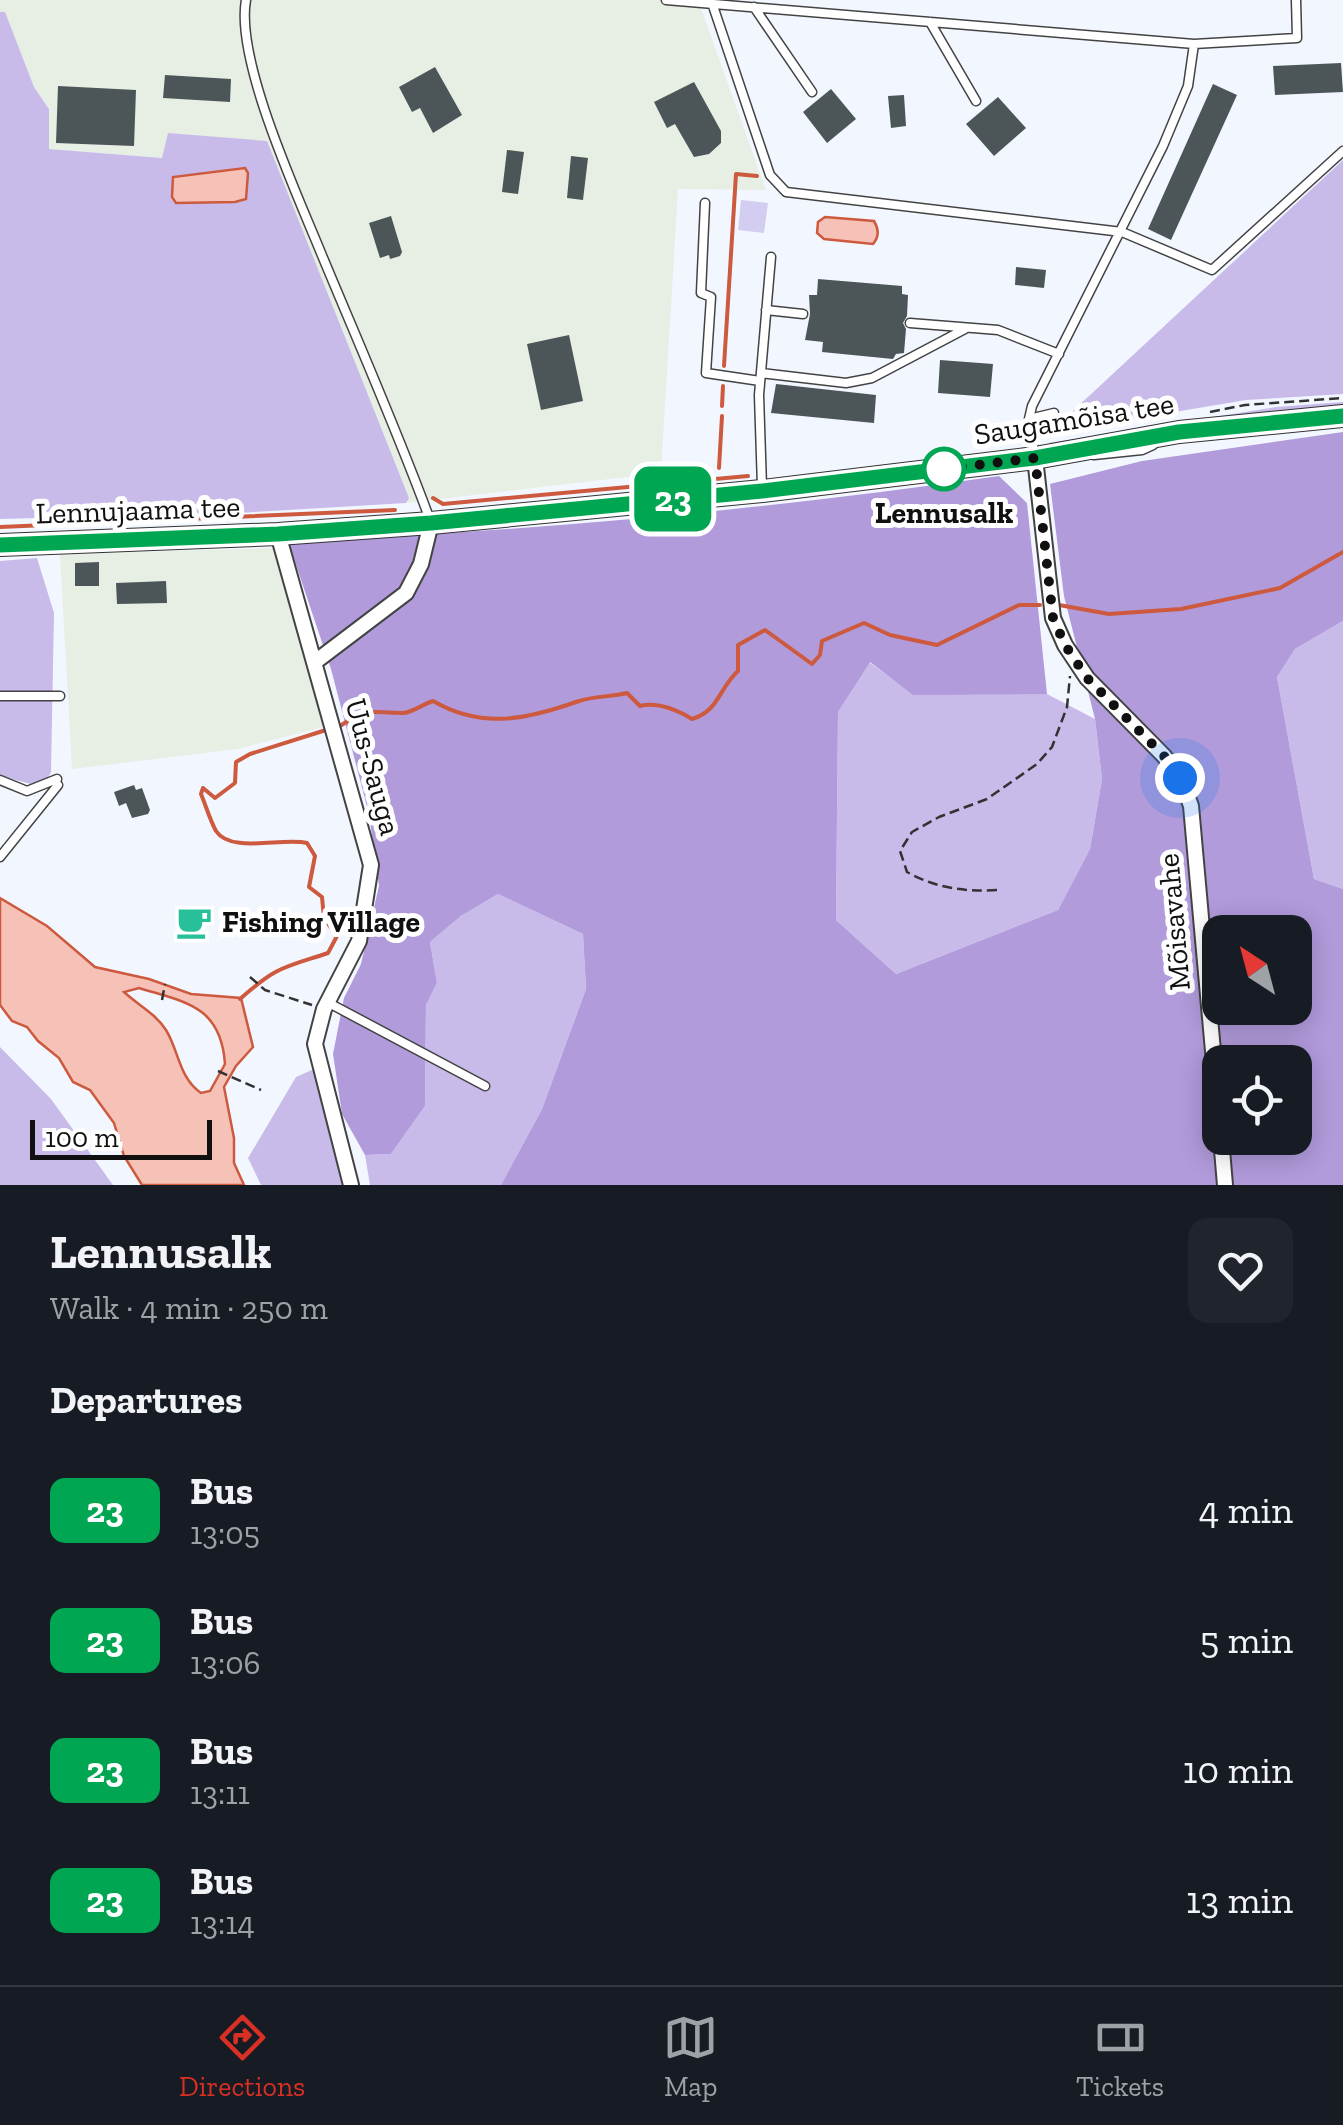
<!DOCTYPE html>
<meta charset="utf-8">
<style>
body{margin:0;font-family:"Zilla Slab",serif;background:#20242c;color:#f1f3f6;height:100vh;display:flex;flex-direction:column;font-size:38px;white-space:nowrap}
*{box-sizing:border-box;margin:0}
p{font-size:32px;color:#9ea1a6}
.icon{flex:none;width:55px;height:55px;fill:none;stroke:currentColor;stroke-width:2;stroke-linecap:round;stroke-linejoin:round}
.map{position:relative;height:1185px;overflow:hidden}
.side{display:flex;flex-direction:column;background:#171b24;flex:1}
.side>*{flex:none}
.badge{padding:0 20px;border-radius:15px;font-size:35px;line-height:65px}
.needle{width:65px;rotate:324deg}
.tools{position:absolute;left:1202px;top:915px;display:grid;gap:20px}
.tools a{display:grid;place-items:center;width:110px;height:110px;border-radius:20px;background:#171b24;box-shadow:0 5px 25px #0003;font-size:50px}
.scale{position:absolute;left:30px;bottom:25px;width:182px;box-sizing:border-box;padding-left:10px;border:5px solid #101010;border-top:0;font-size:28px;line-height:35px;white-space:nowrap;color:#101010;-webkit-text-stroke:8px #fff;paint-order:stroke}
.you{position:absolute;width:50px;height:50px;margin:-25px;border:8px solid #fff;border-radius:50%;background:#1a73e8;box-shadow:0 0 0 15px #1a73e833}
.map>.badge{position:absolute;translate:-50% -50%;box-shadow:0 0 0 5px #fff}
h2{padding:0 50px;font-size:38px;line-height:90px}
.round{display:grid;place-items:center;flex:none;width:105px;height:105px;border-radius:20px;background:#20242c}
.head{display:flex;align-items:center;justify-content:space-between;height:170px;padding:0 50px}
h1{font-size:48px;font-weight:700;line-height:75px}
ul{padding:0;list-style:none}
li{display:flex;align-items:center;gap:30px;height:130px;padding:0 50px}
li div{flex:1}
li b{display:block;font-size:38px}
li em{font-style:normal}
li .badge{min-width:110px;font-weight:700;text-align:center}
.dock{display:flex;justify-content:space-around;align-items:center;height:140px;border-top:2px solid #363941;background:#171b24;font-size:28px;color:#9ea1a6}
.dock a{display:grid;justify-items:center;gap:5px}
.dock .current{color:#d93025}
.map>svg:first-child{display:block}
.industrial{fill:#e7eee4}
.green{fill:#c8bbea}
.forest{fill:#b19bdb;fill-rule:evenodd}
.pitch{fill:#d2cdf1}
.water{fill:#f6c2b7;stroke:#cd5a3e;stroke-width:2.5;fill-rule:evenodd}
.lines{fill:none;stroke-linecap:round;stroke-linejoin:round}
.stream{stroke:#cd5a3e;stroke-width:4}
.building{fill:#4c5658}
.lane-casing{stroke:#434343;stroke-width:11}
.street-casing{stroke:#434343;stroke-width:18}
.secondary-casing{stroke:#323232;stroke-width:24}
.path{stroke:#323232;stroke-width:2.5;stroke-dasharray:10 5;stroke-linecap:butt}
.lane{stroke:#fff;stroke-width:8}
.street{stroke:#fff;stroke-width:14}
.secondary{stroke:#aec7fe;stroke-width:20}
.line-casing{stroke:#fff;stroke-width:22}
.line{stroke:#00a651;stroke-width:15}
.walk{stroke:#101010;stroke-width:10;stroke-dasharray:0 18}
.stop-dot{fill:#fff;stroke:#00a651;stroke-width:5}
.labels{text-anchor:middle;stroke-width:10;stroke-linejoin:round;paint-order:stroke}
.street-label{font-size:30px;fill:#101010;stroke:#fff}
.stop-label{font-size:30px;font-weight:bold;fill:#101010;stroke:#fff}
.poi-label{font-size:30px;font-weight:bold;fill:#101010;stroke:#fff;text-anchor:start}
</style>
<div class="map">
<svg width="1343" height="1185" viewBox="0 0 1343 1185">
<rect width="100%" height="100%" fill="#f2f7ff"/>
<path class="industrial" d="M0,0H698L766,190L678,189L661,473L406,503L409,497L168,133L163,158L48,149L49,108L34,87L5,13L0,12Z
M276,548L323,727L238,749L72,769L60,554Z"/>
<path class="green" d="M0,12H5L34,87L49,109V149L162,158L168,133L267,141L409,498L406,503L238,513L0,519Z
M1343,160V394L1246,400L1044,434L1061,422Z
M1343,402V408L1277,412L1055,445L1048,443L1276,407Z
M37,558L54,613L51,772L43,787L0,776V561Z
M1343,621V889L1314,879L1277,677L1295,649Z
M869,662L913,694H1047L1095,719L1102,779L1090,849L1058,910L896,974L836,920L838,712Z
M498,894L583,934L586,989L542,1109L501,1185H370L365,1155L391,1154L425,1106L426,1005L437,983L430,942L461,916Z
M0,1047L51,1099L113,1185H0Z
M314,1069L345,1185H261L248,1158L296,1077Z"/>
<path class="forest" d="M1343,432V621L1295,649L1277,677L1314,879L1343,889V1185H501L542,1109L586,989L583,934L498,894L461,916L430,942L437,983L426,1005L425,1106L391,1154L365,1155L342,1114L333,1054L344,998L361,964L379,886L369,814L331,669L288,541C526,532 763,510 999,476L1027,503L1047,694L913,695L870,662L838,712L836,920L896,974L1058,910L1090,849L1102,779L1095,719L1064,596L1050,484L1142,461ZM1220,932H1295V1008H1220ZM1220,1062H1295V1138H1220Z"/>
<path class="pitch" d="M741,200L768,203L764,233L738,230Z"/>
<path class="water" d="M245,168L248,173L246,199L235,202L176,203L172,197L173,177Z
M825,217L874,221C879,229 879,237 873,244L824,239L817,233L818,222Z
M0,898L47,926L95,967L149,979L191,994L241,998L253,1047L236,1066L224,1087L234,1138V1163L244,1185H142L124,1156L114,1123L90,1090L73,1082L59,1058L38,1041L27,1027L12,1021L0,1005ZM139,988C184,1002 221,1005 225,1064L210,1091L201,1093C179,1078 179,1051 166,1030C155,1013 138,1005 124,992Z"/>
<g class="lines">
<path class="stream" d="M724,366L736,174L757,176
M722,406L723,386
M719,468L722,416
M433,498L443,504L748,476
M0,527L395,510
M1059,605L1109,614L1181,609L1280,588L1343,552
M340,726C370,706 370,713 403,713C412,713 423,704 433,701C483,730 528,719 579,701C594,696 611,697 627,693L640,706C657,702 677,710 692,719C719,711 719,688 738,671V645L765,630L812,664L820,655L822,641L864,623L890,635L937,645L1019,605H1040
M240,999C277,966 283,968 328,953L337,936L324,918L322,897L309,887L315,856L307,843C283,837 231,854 216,831C210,820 206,806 201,794L203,788L215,798L235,783L236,762L250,754L326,730"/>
</g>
<path class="building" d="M1341,63L1343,92L1275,95L1273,66Z
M435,67L462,115L433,133L420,108L412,112L399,87Z
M165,75L231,79L230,102L163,98Z
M694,82L721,131V143L709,154L694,157L675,124L667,128L654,102Z
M1213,84L1237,95L1171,240L1148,229Z
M58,86L136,90L134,146L56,143Z
M831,89L856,119L827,143L803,112Z
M904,95L906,126L891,128L888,96Z
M998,97L1026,128L994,156L966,124Z
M507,150L524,152L518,194L502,192Z
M571,156L588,158L583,200L567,198Z
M391,216L402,252L400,256L390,259L389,255L380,258L369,223Z
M1016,267L1046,270L1044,288L1015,285Z
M818,279L902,286V294L908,295L907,316L903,323L906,329L904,353L896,354L893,359L822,352L823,342L805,340L810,314L809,295H817Z
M569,335L583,401L541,410L527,344Z
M940,360L993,364L990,397L938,393Z
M776,384L876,395L874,423L771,413Z
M99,562V586H75V563Z
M166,581L167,603L117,604L116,583Z
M134,785L136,790L142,788L150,810L148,814L132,818L126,803L119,806L114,792Z"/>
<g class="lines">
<defs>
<path id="lane" d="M246,0C235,60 297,194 321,253C358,342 397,430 430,520
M666,0L1194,44L1297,38L1296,0
M711,0L770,175L786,192L1122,232L1212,270L1343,151
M754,7L812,92
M930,22L976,101
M705,203L701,293L711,297L706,373L760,381
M766,310L803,314
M910,323L998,330L1059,354
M761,373L846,383L872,378L965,329
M1029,419L1054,413
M1034,454L1029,419L1032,406L1163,146L1188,86L1194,44
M1094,455L1142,450L1153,445
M762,487L759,395L771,257
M0,696H60
M0,780L27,791L57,779
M0,857L58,785
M327,1002L485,1086"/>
<path id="street" d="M1035,458L1053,618L1065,645L1087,678L1164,756L1181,778L1191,806L1220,1129
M278,534L371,865L359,941L324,1009L315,1044L351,1185
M315,662L406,593L421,564L431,523
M1221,1138L1225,1185"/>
<path id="secondary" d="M0,545L278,534L431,523L762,491L1035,458L1179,432L1343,416"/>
</defs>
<use href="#lane" class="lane-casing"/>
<use href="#street" class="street-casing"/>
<use href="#secondary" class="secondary-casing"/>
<path class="path" d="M1210,412L1245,405L1343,398
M997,890C964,892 936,888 907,872L900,851L912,832L939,817L987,799L1037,764L1052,747L1067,707L1070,676
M250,977L265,990L312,1005
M162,1000L165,984
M218,1071L261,1090"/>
<use href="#lane" class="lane"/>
<use href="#street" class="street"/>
<use href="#secondary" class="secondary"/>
</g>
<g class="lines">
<defs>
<path id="line" d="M0,545L278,534L431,523L762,491L1035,458L1179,432L1343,416"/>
</defs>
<use href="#line" class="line-casing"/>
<use href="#line" class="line"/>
<path class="walk" d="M944,469L1035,458L1053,618L1065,645L1087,678L1164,756L1180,778"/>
</g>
<defs>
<symbol id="cafe-bare" viewBox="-9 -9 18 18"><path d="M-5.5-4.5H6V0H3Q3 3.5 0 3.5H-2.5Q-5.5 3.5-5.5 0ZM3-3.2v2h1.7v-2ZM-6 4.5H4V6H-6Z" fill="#27c09a" stroke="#fff" stroke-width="2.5" paint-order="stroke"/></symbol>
</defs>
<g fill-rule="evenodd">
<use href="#cafe-bare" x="169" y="897" width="50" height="50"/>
</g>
<circle class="stop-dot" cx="944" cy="469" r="20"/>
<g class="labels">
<g class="street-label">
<text transform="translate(1074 419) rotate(-9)" y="10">Saugamõisa tee</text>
<text transform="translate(138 510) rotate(-2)" y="10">Lennujaama tee</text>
<text transform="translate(373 767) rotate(75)" y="10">Uus-Sauga</text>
<text transform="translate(1174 922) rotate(-95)" y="10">Mõisavahe</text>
</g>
<g class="stop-label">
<text x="944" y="523">Lennusalk</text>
</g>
<g class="poi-label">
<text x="222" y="932">Fishing Village</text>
</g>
</g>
</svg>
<div class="tools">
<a><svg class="needle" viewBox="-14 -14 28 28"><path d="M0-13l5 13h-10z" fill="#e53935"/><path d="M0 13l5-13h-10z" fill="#9ea1a6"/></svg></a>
<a><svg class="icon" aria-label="locate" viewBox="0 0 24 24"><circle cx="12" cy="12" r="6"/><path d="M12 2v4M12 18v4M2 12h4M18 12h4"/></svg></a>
</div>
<div class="scale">100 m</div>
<div class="you" style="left:1180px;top:778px"></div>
<b class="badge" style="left:673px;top:499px;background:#00a651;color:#fff">23</b>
</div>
<section class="side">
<div class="head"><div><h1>Lennusalk</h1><p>Walk · 4 min · 250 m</p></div><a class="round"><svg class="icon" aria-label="heart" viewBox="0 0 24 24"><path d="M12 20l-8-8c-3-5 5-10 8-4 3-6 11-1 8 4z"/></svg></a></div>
<h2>Departures</h2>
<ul>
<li><span class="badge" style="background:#00a651;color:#fff">23</span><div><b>Bus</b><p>13:05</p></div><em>4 min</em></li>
<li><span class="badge" style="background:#00a651;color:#fff">23</span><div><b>Bus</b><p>13:06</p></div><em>5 min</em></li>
<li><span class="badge" style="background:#00a651;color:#fff">23</span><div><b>Bus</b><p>13:11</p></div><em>10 min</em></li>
<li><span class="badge" style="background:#00a651;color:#fff">23</span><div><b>Bus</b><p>13:14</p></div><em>13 min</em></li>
</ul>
</section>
<nav class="dock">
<a class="current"><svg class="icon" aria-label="directions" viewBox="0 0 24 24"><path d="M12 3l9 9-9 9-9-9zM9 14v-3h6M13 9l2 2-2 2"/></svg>Directions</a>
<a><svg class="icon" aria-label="map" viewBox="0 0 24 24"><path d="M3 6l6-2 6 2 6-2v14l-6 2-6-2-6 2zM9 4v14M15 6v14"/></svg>Map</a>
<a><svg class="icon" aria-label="tickets" viewBox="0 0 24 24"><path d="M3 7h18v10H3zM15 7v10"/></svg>Tickets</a>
</nav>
